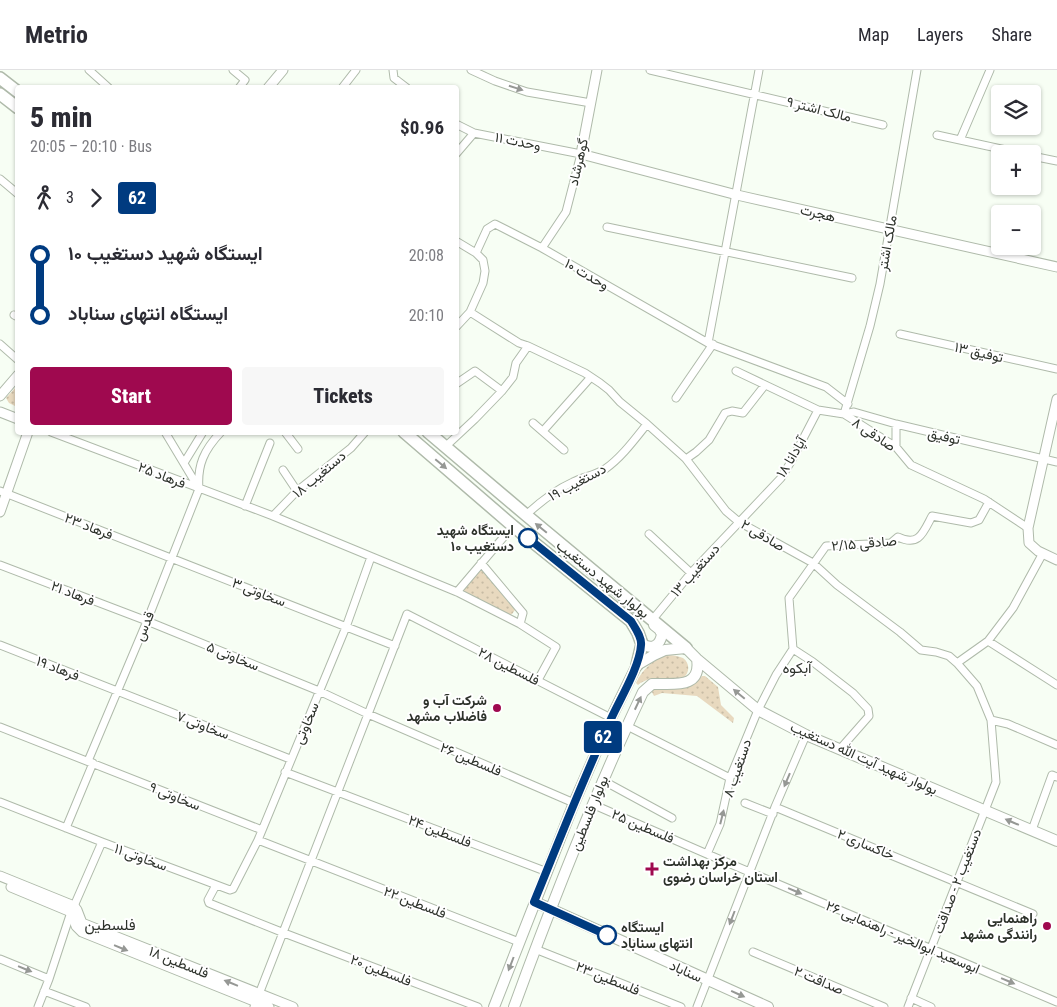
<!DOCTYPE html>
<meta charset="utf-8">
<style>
body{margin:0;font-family:"Roboto Condensed",Vazirmatn,sans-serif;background:#f7f7f7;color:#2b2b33;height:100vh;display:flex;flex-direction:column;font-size:19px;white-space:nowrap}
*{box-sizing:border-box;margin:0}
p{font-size:16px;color:#7c7c81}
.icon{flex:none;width:28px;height:28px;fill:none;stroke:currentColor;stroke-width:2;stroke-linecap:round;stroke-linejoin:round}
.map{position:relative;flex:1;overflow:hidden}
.side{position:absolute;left:15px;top:15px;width:444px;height:350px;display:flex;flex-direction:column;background:#fff;border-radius:5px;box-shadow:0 1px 4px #0004}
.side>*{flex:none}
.badge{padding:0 10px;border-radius:4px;font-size:18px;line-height:32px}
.tools{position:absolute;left:991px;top:15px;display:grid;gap:10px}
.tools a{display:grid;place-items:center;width:50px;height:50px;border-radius:5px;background:#fff;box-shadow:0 1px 4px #0004;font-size:25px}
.map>.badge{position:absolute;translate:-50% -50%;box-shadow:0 0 0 2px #fff}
.legs{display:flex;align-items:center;gap:8px;height:55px;padding:0 15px;font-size:16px}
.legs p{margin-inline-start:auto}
.head{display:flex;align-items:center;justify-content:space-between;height:85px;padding:0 15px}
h1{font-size:28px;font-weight:800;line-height:38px}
.action{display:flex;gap:10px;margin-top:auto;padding:10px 15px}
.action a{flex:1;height:58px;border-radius:5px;background:#9f094f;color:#fff;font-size:20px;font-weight:800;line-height:58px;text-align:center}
.action a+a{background:#f7f7f7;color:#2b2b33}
ul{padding:0 15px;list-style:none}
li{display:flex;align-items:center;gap:18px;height:60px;font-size:19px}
li i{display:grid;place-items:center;width:8px;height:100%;margin:0 6px;background:currentColor}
li i::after{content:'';width:12px;height:12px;margin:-6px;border:4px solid;border-radius:50%;background:#fff}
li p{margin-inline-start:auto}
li:first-child i{background:linear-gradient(#0000 50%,currentColor 0)}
li:last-child i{background:linear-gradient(currentColor 50%,#0000 0)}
header{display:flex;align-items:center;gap:30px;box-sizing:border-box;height:70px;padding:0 25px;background:#fff;border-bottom:1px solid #e1e1e2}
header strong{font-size:24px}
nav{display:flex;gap:28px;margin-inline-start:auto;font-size:18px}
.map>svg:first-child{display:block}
.grass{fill:url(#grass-dots)}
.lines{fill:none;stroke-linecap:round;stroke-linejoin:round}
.minor-casing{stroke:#afbaaa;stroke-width:9}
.tertiary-casing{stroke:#afbaaa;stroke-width:11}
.secondary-casing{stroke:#afbaaa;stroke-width:12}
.primary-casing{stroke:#afbaaa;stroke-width:14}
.minor{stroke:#fff;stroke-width:7}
.tertiary{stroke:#fff;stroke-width:9}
.secondary{stroke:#fff;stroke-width:10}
.primary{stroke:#fff;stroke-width:11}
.oneway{fill:#969895}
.line-1-casing{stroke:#fff;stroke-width:11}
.line-1{stroke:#003b80;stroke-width:8}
.stop-1-dot{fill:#fff;stroke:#003b80;stroke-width:2.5}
.poi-dot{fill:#9f094f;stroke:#fff;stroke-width:2}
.labels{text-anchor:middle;stroke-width:4;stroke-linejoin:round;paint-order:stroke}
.street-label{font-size:14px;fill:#2d322b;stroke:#fff}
.stop-label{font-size:14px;font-weight:bold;fill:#2d322b;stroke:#fff;text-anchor:end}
.poi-label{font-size:14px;font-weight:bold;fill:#2d322b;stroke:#fff;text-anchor:end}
.neighbourhood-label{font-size:15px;fill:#2d322b;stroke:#fff}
</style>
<header>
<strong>Metrio</strong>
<nav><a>Map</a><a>Layers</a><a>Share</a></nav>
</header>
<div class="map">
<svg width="1057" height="937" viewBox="0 0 1057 937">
<defs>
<pattern id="grass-dots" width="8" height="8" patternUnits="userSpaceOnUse" patternTransform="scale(1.25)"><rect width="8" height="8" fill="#e8d9bf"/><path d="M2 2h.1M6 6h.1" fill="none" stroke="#c7bba4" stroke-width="1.8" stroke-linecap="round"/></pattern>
</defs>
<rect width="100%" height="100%" fill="#f7fef4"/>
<path class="grass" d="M17,316V337L9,333L6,328Z
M481,498L515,540L512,544L508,545L463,521Z
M667,585C673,585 678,586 683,588C690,593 690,603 683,608C679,610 675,609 671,609C659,608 648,607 638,615L636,613C642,600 653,589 667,585Z
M702,606H705L718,617L721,635L734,648L733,653L697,626L662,623L654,626L651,620C668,611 686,627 702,606Z"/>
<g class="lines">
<defs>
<path id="minor" d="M89,0L109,18
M233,0L245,10L239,18
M393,0L394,8L407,18
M471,0L495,11L527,22L591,33
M650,0L883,55
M917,0L880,214L870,256L844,344L854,342L896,354L1057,392
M342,18L356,0
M456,54L474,63L581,84L566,142L542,178
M937,65L1024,84
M960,70L990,0
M456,84L474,63
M1032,86L1057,91
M0,109L18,124
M607,157L852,208
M456,171L476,183L483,190L485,201L483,213L470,242L456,257
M476,183L487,159L495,154L542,178L708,273L826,317L848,334
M470,242L519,273L528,276L585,303L600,313L609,320L620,332L647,354L686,389L726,441L739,452L813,493L837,515L900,562L921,580L936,582L949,586L957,593L977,616L991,650L996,712L908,937
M14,245L18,247
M900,264L1057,299
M708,273L759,0
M0,274L18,290
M736,301L818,340L844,344L896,377L911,395L984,429L1028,458
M456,314L475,301L502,321
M676,328L713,274
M533,353L564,380
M896,354V377
M543,361L591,307
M51,362L273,446L457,522L520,554L556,577L538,610
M165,362L198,417
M285,362L298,379
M445,377L475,349L502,321L513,307L516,293L528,276
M686,389L696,382L709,370L725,343L732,341L743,343L765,315
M184,393L203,362
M283,400L297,421
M0,421L395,576
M245,436L270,373
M526,445C540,432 555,420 573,412C583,407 595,405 605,399C621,388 635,369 647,354
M273,446L297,421L351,378L365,362
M649,464L691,503
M481,493L523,543L520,554
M0,495L147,551L319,621L368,644L574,733
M457,522L513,456
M653,549L691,503L781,408L792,390L818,340
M988,571L1057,615
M0,575L290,689
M793,579L813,592L853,623L868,639L869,646L840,679
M957,593L988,571L1013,538L1043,483
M991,650L1008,654L1057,675
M627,656L730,708
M0,657L262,760
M88,691L147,551L199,419C197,395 204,380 221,362
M285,702L542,800
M602,710L672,748
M0,732L102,772L230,820L233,819L258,770L346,557L371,487
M745,733L773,744
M592,734L707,784L1057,932
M775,737L1033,844
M66,758L93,693
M1032,760L1052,705L1057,707
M258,770L519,872
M707,784L720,754L730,708L758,640L776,605L793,579L789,528L826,476L891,473L898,467C919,477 923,463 932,446L971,453L979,450L989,432
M216,815L208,830L209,833L284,863L478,937
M74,836L102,772
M535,879L681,937
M753,882L884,937
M0,889L49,909
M44,921L86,937
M911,928L931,937
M38,937L49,909L71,842
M254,937L407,544L611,648
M697,937L775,737L806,665"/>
<path id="tertiary" d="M597,0L581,84L737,125L1057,197
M268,18L283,0
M0,326L18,305
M1057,329L1028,458L1029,473L1038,481L1057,490
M0,342L18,349
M0,442L28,362
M0,806L74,836
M11,817L71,842
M74,836L77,840L82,853L293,937
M71,842L76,856L82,862L269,937"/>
<path id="secondary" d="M642,574C652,580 660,576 662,564L659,559L654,555
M535,832L768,937
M494,937L574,733L611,648L637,595L654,585L665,580L686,578L697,589L758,640L806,665L1057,771
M514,937C553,830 594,725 643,622L652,614C672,613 702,620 697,589"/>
<path id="primary" d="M0,8L18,22
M0,24L18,38
M404,362L513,456L631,551L638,563L642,574L637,595
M428,362L526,445L686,578"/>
</defs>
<use href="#minor" class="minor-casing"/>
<use href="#tertiary" class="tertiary-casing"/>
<use href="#secondary" class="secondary-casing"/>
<use href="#primary" class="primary-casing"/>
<use href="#minor" class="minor"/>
<use href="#tertiary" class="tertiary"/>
<use href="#secondary" class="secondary"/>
<use href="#primary" class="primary"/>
</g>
<defs><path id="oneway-solid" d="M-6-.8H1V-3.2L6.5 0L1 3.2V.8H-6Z" transform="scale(1.25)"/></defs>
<g class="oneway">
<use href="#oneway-solid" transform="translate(516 18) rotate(18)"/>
<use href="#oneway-solid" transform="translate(441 394) rotate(40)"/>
<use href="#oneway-solid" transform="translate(541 458) rotate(-141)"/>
<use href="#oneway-solid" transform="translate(739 624) rotate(-140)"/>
<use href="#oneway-solid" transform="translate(638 633) rotate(-65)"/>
<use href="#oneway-solid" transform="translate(787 710) rotate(113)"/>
<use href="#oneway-solid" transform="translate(722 747) rotate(-76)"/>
<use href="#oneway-solid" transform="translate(1012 752) rotate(-157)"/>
<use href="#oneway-solid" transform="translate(795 821) rotate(23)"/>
<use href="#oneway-solid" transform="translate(732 848) rotate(111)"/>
<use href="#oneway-solid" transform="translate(121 878) rotate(22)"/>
<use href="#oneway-solid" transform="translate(511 894) rotate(111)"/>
<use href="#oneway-solid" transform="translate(25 899) rotate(22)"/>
<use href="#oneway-solid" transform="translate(1008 911) rotate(23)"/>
<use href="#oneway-solid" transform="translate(231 913) rotate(-158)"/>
<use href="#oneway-solid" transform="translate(738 924) rotate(24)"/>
</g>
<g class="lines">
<defs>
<path id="line-1" d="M528,468L631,551C635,558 642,567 641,575C640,596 620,629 611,649C583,709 559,771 534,832L607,865"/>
</defs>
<use href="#line-1" class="line-1-casing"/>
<use href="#line-1" class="line-1"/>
</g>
<g class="stop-1-dot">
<circle cx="528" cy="468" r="9"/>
<circle cx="607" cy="865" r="9"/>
</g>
<g class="poi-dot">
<circle cx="497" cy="638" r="5"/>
<path d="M649.5 791.5h5v5h5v5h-5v5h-5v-5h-5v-5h5z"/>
<circle cx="1047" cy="856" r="5"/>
</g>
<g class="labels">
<g class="street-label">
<text transform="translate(819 39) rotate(14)" y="5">مالک اشتر ۹</text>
<text transform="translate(518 71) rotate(11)" y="5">وحدت ۱۱</text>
<text transform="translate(578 92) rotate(-77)" y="5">گوهرشاد</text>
<text transform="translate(818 143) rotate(13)" y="5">هجرت</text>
<text transform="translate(887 173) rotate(-80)" y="5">مالک اشتر</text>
<text transform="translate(587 204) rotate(30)" y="5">وحدت ۱۰</text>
<text transform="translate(979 282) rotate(13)" y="5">توفیق ۱۳</text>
<text transform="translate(874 364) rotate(34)" y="5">صادقی ۸</text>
<text transform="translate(944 366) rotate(13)" y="5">توفیق</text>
<text transform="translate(791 387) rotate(-59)" y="5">آپادانا ۱۸</text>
<text transform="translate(319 404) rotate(-40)" y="5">دستغیب ۱۸</text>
<text transform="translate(162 405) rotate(21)" y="5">فرهاد ۲۵</text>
<text transform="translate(577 412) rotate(-28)" y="5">دستغیب ۱۹</text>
<text transform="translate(89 456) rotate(21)" y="5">فرهاد ۲۳</text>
<text transform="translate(763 465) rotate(31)" y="5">صادقی ۲</text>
<text transform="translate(864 473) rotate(-5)" y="5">صادقی ۲/۱۵</text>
<text transform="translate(695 500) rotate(-48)" y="5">دستغیب ۱۳</text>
<text transform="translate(603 509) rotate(39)" y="5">بولوار شهید دستغیب</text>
<text transform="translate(259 522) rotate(21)" y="5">سخاوتی ۳</text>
<text transform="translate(73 523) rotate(21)" y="5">فرهاد ۲۱</text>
<text transform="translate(144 556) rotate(-67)" y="5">قدس</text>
<text transform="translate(233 586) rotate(22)" y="5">سخاوتی ۵</text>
<text transform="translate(509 596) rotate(27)" y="5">فلسطین ۲۸</text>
<text transform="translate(58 598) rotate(21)" y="5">فرهاد ۱۹</text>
<text transform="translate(306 653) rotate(-67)" y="5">سخاوتی</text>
<text transform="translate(203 655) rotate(21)" y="5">سخاوتی ۷</text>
<text transform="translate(864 688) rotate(24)" y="5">بولوار شهید آیت الله دستغیب</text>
<text transform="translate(471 689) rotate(23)" y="5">فلسطین ۲۶</text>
<text transform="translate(737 698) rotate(-71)" y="5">دستغیب ۸</text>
<text transform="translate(175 726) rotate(22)" y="5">سخاوتی ۹</text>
<text transform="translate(589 743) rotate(-68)" y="5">بولوار فلسطین</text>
<text transform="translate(643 756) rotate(23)" y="5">فلسطین ۲۵</text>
<text transform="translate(440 761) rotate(21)" y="5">فلسطین ۲۴</text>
<text transform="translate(866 774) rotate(22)" y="5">خاکساری ۲</text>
<text transform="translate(141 787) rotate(20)" y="5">سخاوتی ۱۱</text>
<text transform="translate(957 811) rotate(-69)" y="5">دستغیب ۲ - صداقت</text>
<text transform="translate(415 832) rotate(21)" y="5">فلسطین ۲۲</text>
<text transform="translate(903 867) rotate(23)" y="5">ابوسعید ابوالخیر - راهنمایی ۲۶</text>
<text transform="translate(179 892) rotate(22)" y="5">فلسطین ۱۸</text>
<text transform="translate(381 900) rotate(21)" y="5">فلسطین ۲۰</text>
<text transform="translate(686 901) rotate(24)" y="5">سناباد</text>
<text transform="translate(608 908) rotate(22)" y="5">فلسطین ۲۳</text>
<text transform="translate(819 910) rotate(23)" y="5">صداقت ۲</text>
</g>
<g class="stop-label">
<text x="514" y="465">ایستگاه شهید<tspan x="514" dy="16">دستغیب ۱۰</tspan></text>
<text x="621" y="862" text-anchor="start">ايستگاه<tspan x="621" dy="16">انتهای سناباد</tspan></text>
</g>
<g class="poi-label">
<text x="487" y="635">شرکت آب و<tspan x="487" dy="16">فاضلاب مشهد</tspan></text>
<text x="663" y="796" text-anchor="start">مرکز بهداشت<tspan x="663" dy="16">استان خراسان رضوی</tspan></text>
<text x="1037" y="853">راهنمایی<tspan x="1037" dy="16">رانندگی مشهد</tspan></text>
</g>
<g class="neighbourhood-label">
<text x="797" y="603">آبکوه</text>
<text x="110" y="860">فلسطین</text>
</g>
</g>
</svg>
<div class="tools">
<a><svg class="icon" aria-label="layers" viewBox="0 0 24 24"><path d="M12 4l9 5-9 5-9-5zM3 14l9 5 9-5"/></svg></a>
<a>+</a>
<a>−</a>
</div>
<b class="badge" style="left:603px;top:667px;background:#003b80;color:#fff">62</b>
<section class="side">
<div class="head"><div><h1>5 min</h1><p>20:05 – 20:10 · Bus</p></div><b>$0.96</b></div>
<div class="legs"><svg class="icon" aria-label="walk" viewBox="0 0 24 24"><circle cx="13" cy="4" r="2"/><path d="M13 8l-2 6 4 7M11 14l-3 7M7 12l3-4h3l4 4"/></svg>3<svg class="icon" aria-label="forward" viewBox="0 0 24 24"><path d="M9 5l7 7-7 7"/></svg><b class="badge" style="background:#003b80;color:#fff">62</b></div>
<ul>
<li><i style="color:#003b80"></i><b>ایستگاه شهید دستغیب ۱۰</b><p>20:08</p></li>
<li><i style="color:#003b80"></i><b>ايستگاه انتهای سناباد</b><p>20:10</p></li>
</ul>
<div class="action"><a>Start</a><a>Tickets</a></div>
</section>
</div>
